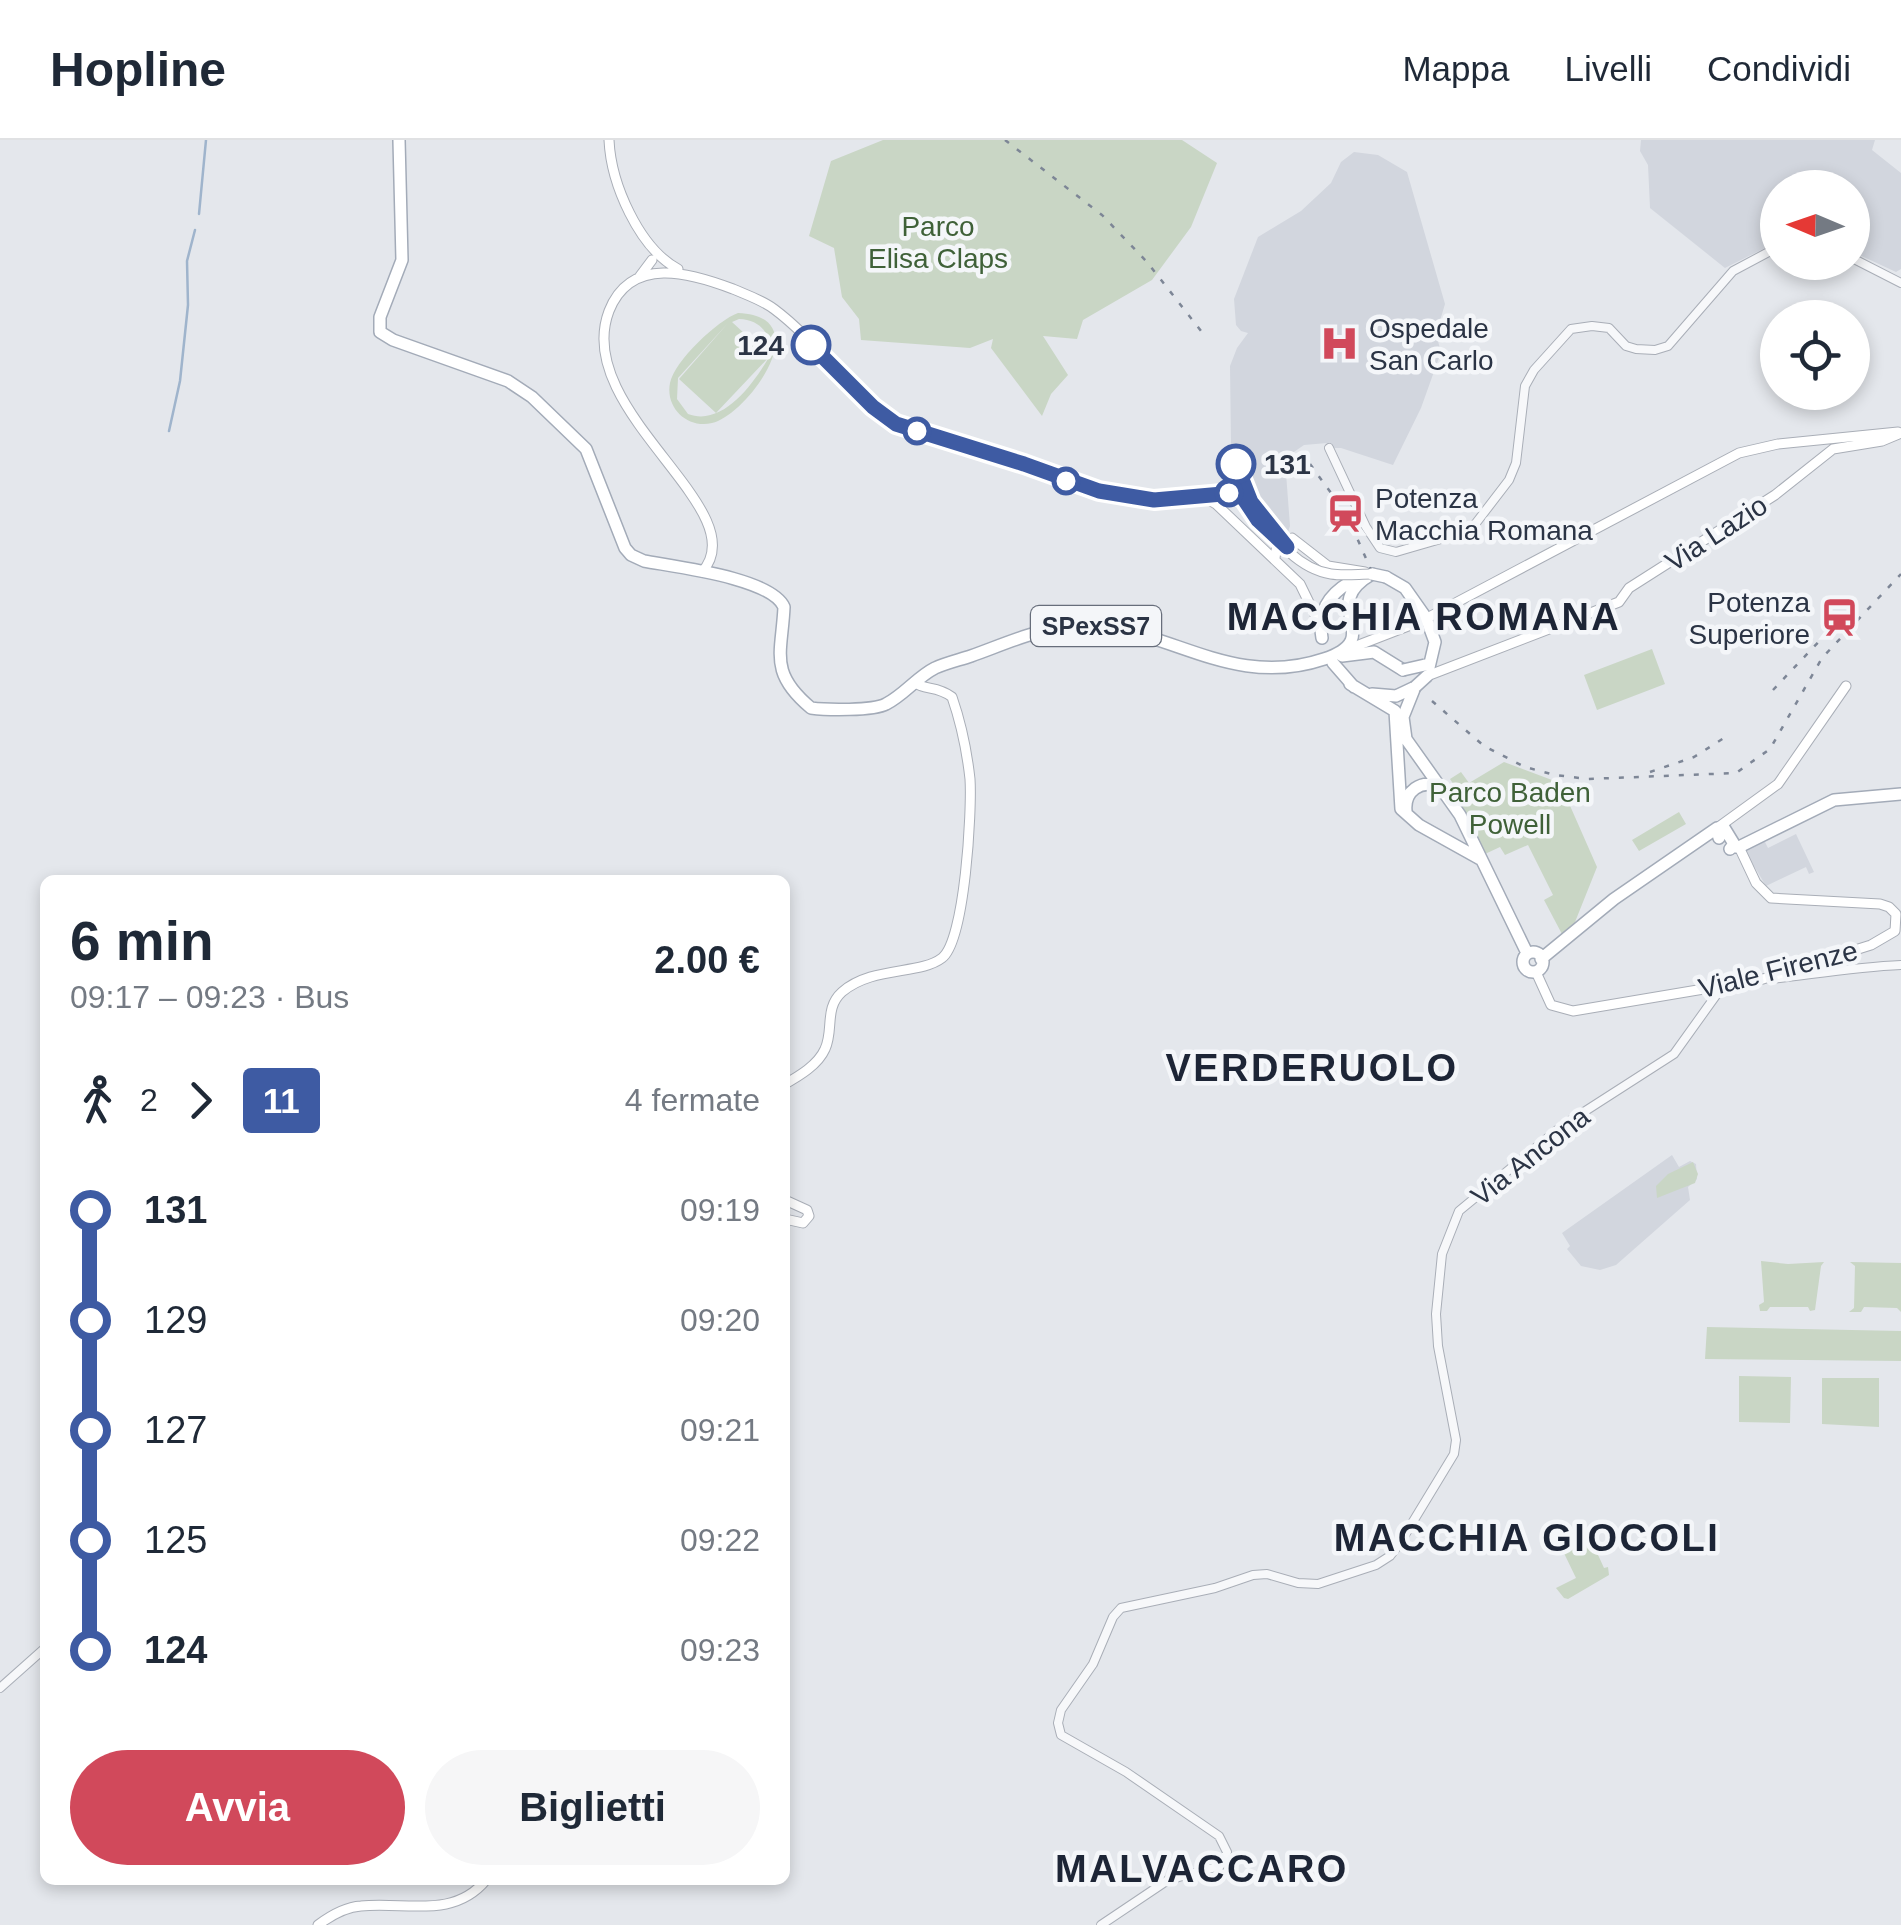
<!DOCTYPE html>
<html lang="it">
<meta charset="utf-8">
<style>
body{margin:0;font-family:Helvetica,sans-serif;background:#f6f6f7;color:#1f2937;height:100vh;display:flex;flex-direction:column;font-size:38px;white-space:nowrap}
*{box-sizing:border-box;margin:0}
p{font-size:32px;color:#747a83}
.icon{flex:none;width:55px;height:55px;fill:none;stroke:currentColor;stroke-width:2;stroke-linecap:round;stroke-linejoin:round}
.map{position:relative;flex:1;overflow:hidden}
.side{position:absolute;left:40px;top:735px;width:750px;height:1010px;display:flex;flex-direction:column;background:#fff;border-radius:15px;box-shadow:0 5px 15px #0003}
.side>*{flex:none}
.badge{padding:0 20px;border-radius:8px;font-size:35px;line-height:65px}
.needle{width:65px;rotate:272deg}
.controls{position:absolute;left:1760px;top:30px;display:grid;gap:20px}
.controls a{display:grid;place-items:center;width:110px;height:110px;border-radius:50%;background:#fff;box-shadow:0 5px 15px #0003;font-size:50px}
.map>.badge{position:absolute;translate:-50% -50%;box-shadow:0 0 0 5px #fff}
.legs{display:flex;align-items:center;gap:15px;height:110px;padding:0 30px;font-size:32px}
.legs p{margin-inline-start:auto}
.head{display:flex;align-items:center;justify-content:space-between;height:170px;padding:0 30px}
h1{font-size:55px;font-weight:600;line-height:75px}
.primary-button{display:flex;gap:20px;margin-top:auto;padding:20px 30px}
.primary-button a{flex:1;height:115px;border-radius:60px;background:#d1495b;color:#fff;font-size:40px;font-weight:600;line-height:115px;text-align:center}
.primary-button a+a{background:#f6f6f7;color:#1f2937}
ul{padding:0 30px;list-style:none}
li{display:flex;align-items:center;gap:35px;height:110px;font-size:38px}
li i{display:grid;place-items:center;width:15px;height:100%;margin:0 12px;background:currentColor}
li i::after{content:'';width:25px;height:25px;margin:-12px;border:8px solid;border-radius:50%;background:#fff}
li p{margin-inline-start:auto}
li:first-child i{background:linear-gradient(#0000 50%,currentColor 0)}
li:last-child i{background:linear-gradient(currentColor 50%,#0000 0)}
header{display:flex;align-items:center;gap:60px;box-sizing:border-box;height:140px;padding:0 50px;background:#fff;border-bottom:2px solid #e0e1e3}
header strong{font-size:48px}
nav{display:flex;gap:55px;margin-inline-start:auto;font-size:35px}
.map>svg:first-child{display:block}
.built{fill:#d2d6de}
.green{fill:#c9d6c5;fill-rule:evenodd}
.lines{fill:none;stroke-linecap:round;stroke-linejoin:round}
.stream{stroke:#9fb4cc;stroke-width:2.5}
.tertiary-casing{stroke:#a9aeb7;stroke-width:10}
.secondary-casing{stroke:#a9aeb7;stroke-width:11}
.primary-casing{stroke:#a3abb8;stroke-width:14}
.tertiary{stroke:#f7f8fa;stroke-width:8}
.secondary{stroke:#fff;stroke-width:9}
.primary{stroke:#fff;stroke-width:11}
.rail{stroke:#7d8696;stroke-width:2.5;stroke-dasharray:5 10;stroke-linecap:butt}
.secondary-bridge-casing{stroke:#a9aeb7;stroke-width:11;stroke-linecap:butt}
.primary-bridge-casing{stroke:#a3abb8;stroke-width:14;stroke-linecap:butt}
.secondary-bridge{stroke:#fff;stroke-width:9}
.primary-bridge{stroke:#fff;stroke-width:11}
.line-1-casing{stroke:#fff;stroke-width:22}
.line-1{stroke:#3e5ba3;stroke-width:15}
.stop-1-dot{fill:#fff;stroke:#3e5ba3;stroke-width:5}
.labels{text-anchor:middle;stroke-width:9;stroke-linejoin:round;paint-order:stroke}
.shield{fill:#f4f6f9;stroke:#676e7b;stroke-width:2.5}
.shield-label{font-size:25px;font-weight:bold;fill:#2b3445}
.park-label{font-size:28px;fill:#3f6138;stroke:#f4f6f9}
.poi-label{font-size:28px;fill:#2b3445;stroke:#f4f6f9;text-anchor:start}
.stop-label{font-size:28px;font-weight:bold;fill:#2b3445;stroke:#f4f6f9;text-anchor:end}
.street-label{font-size:28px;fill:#2b3445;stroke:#f4f6f9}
.district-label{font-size:38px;font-weight:bold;letter-spacing:2.5px;fill:#1d2536;stroke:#f4f6f9}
</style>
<header>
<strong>Hopline</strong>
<nav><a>Mappa</a><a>Livelli</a><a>Condividi</a></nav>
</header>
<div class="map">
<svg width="1901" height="1785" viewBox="0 0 1901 1785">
<rect width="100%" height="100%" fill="#e4e7ec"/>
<path class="built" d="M1641,0H1875L1872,10L1901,33V129L1896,132L1853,112L1852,48H1778L1777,102L1725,128L1650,68L1648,25L1640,11Z
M1354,12L1378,15L1407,32L1445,164L1436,194L1441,212L1421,268L1393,325L1341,308H1329L1327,303L1304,305L1291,314L1286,333L1290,386L1286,398L1281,400L1251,362L1231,305L1230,226L1237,208L1248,193L1241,191L1236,185L1234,159L1258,97L1301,71L1331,43L1341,22Z
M1796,694L1814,732L1809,734L1806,727L1766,746L1745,711L1764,700L1768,708Z
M1672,1015L1679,1027L1690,1021L1696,1024L1697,1039L1688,1047L1690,1060L1616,1125L1600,1130L1581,1126L1567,1109L1570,1106L1562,1093Z"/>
<path class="green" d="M883,0H1182L1217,23L1191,87L1152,140L1083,180L1077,199L1043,196L1068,235L1051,254L1042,276L991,208L993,199L970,208L861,200L859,179L842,157L834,108L809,96L831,21Z
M738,173C820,176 747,275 712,283C688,289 665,268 670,243C674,221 718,180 738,173ZM739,179C761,180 772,194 769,216L732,182ZM728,183L679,239L716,273L769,217C753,245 722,287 688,274L677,259L678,238Z
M1652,509L1665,544L1597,570L1584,535Z
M1504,622L1560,643L1597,727L1573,787L1563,796L1544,760L1553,755L1528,705L1505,715L1500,707L1485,714L1460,673L1459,663L1463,659L1450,639L1461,632L1469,643Z
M1679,672L1686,684L1639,711L1632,700Z
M1693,1022L1698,1034L1695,1043L1657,1058L1656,1046L1668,1034Z
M1761,1121L1788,1124L1824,1122L1821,1126L1815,1170L1810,1171L1808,1167H1770L1767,1171H1760L1759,1165L1764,1162Z
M1850,1122L1901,1123V1172L1897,1168L1864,1167L1861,1172H1849L1854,1168L1855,1126Z
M1707,1187L1901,1191V1221L1705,1219Z
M1739,1236L1791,1237L1790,1283L1739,1282Z
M1822,1238H1879V1287L1822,1284Z
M1589,1395L1604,1428L1608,1427L1609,1435L1568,1459L1564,1458L1556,1448L1576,1438L1561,1407Z"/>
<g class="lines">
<path class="stream" d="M199,74L206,0
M169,291L180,241L188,165L187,121L195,90"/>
<defs>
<path id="tertiary" d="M1852,118L1901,143
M1329,308L1366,387L1380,408L1396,412L1465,392L1476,383L1509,340L1516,323L1525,246L1534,230L1571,189L1592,186L1609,188L1626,206L1636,209L1655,210L1668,206L1733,131L1778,107
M1772,839C1815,834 1857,827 1901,825
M0,1548L45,1508
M1101,1785L1168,1740L1220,1726L1227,1712L1219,1696L1126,1632L1061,1595L1058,1583L1061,1570L1093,1524L1113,1477L1121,1468L1215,1448L1253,1435L1267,1434L1298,1443L1318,1444L1376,1425L1390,1416L1400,1403L1454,1314L1456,1300L1438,1206L1436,1174L1442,1114L1459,1071L1562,986L1674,914L1722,847"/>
<path id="secondary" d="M609,0C611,44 639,108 678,129
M640,136L652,120
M1204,357L1216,364L1300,444L1319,483
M1275,418L1277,404L1292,398L1328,426L1365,432
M702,432C758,370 571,271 609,171C631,115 691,133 733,149C747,155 762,160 774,169C805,192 832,226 860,254C871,265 881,277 894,284C927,300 968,307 1003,317C1054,333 1101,358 1155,360C1179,361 1200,355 1223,352
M1429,477L1739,313L1778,304L1898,292
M1346,510L1421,481
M1427,536L1619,462L1629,448L1775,355L1833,309L1882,301L1901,293
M1720,686L1778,644L1846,546
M1536,832L1551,865L1573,871L1763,839L1871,805L1895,791L1896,774L1889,767L1880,764L1771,758L1756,743L1739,707
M785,944C799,936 818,925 825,909C834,890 824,868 842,852C872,826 920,835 942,818C965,801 972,670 970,639C967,612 961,583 952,557C936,545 925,551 914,542
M785,1060L807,1070L809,1076L803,1083L785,1079
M318,1785C330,1776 345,1767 361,1766C404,1761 453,1780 486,1740"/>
<path id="primary" d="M399,0L402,120L380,177V192L393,200L508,241L532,257L586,309L625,408L631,415L644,421C676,427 771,438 784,467C782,513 768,532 811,568C826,570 873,571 886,564C904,555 917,537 935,528C946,523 959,520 971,516C1002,505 1032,491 1065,487C1157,475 1223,553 1324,519C1389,497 1315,467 1372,434
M1386,437L1405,448L1424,475
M1322,498C1317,469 1332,450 1358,438
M1342,516L1374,512L1403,530
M1333,523L1354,547
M1427,536L1435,502L1428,483
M1350,544L1395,571L1401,669L1419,685L1480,719
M1415,547L1403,577L1406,599L1460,675L1527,813
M1372,554L1396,556L1415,547
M1406,671C1404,651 1421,639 1439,647
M1719,698L1717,690L1723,686L1734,704L1730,709
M1733,707H1739L1834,660L1901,654
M1523 822a10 10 0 1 1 20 0a10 10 0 1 1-20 0Z
M1541,819L1614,759L1717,688"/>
</defs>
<use href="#tertiary" class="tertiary-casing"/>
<use href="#secondary" class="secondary-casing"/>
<use href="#primary" class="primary-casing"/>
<use href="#tertiary" class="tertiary"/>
<use href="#secondary" class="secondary"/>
<use href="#primary" class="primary"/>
<path class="rail" d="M1005,0L1102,75L1147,122L1205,196
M1310,324L1347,375L1371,430
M1773,550L1826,494
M1432,561L1484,606L1525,627L1555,635L1588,639L1736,633L1770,609L1822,518L1901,434
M1650,632L1694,617L1724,598"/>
<defs>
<path id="secondary-bridge" d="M1223,352L1241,356C1265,384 1291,428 1331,434C1344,436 1359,434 1372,434"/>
<path id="primary-bridge" d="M1372,434L1386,437
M1403,530L1425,525
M1415,547L1427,536"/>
</defs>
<use href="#secondary-bridge" class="secondary-bridge-casing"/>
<use href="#primary-bridge" class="primary-bridge-casing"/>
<use href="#secondary-bridge" class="secondary-bridge"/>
<use href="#primary-bridge" class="primary-bridge"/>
</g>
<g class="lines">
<defs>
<path id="line-1" d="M811,205L873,267L896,284L1024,324L1099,351L1154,360L1234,353L1244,359L1258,380L1287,407L1251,362L1236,324"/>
</defs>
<use href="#line-1" class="line-1-casing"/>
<use href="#line-1" class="line-1"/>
</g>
<defs>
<symbol id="hospital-bare" viewBox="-9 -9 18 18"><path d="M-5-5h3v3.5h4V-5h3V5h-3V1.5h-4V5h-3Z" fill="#d1495b" stroke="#f4f6f9" stroke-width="2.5" paint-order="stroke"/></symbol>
<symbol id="station-bare" viewBox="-9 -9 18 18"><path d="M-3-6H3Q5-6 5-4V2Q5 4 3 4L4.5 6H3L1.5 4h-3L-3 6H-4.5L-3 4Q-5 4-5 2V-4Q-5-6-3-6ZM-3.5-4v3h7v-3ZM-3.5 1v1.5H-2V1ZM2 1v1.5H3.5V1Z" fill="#d1495b" stroke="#f4f6f9" stroke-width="2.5" paint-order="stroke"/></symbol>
</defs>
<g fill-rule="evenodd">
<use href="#hospital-bare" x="1312" y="176" width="55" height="55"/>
<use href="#station-bare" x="1318" y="346" width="55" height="55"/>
<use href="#station-bare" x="1812" y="450" width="55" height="55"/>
</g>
<g class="stop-1-dot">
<circle cx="811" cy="205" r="18"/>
<circle cx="917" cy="291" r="12"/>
<circle cx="1236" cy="324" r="18"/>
<circle cx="1066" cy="341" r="12"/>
<circle cx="1229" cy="353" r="12"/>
</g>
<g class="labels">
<rect class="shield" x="1031" y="466" width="130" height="40" rx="8"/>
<g class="shield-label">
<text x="1096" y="495">SPexSS7</text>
</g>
<g class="park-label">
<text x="938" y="96">Parco<tspan x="938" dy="32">Elisa Claps</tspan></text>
<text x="1510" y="662">Parco Baden<tspan x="1510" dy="32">Powell</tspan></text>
</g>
<g class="poi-label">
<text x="1369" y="198">Ospedale<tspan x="1369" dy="32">San Carlo</tspan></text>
<text x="1375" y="368">Potenza<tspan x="1375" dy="32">Macchia Romana</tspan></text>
<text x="1810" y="472" text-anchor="end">Potenza<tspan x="1810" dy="32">Superiore</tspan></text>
</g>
<g class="stop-label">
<text x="784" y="215">124</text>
<text x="1264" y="334" text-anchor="start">131</text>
</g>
<g class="street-label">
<text transform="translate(1716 393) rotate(-33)" y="10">Via Lazio</text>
<text transform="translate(1778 829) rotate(-14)" y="10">Viale Firenze</text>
<text transform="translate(1530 1016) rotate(-38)" y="10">Via Ancona</text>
</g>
<g class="district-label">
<text x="1424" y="490">MACCHIA ROMANA</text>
<text x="1312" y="941">VERDERUOLO</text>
<text x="1527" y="1411">MACCHIA GIOCOLI</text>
<text x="1202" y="1742">MALVACCARO</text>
</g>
</g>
</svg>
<div class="controls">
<a><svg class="needle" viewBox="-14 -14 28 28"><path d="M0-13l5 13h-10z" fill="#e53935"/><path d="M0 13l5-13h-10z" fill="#747a83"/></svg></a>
<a><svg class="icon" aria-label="locate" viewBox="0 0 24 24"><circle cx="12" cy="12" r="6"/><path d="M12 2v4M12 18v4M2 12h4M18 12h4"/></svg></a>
</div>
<section class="side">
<div class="head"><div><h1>6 min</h1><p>09:17 – 09:23 · Bus</p></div><b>2.00 €</b></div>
<div class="legs"><svg class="icon" aria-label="walk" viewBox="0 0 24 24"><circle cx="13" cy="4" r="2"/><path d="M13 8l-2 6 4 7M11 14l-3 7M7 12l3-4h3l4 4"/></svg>2<svg class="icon" aria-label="forward" viewBox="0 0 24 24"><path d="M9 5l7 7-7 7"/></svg><b class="badge" style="background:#3e5ba3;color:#fff">11</b><p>4 fermate</p></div>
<ul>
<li><i style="color:#3e5ba3"></i><b>131</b><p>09:19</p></li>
<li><i style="color:#3e5ba3"></i><span>129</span><p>09:20</p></li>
<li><i style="color:#3e5ba3"></i><span>127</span><p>09:21</p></li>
<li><i style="color:#3e5ba3"></i><span>125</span><p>09:22</p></li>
<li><i style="color:#3e5ba3"></i><b>124</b><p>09:23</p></li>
</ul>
<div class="primary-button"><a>Avvia</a><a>Biglietti</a></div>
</section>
</div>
